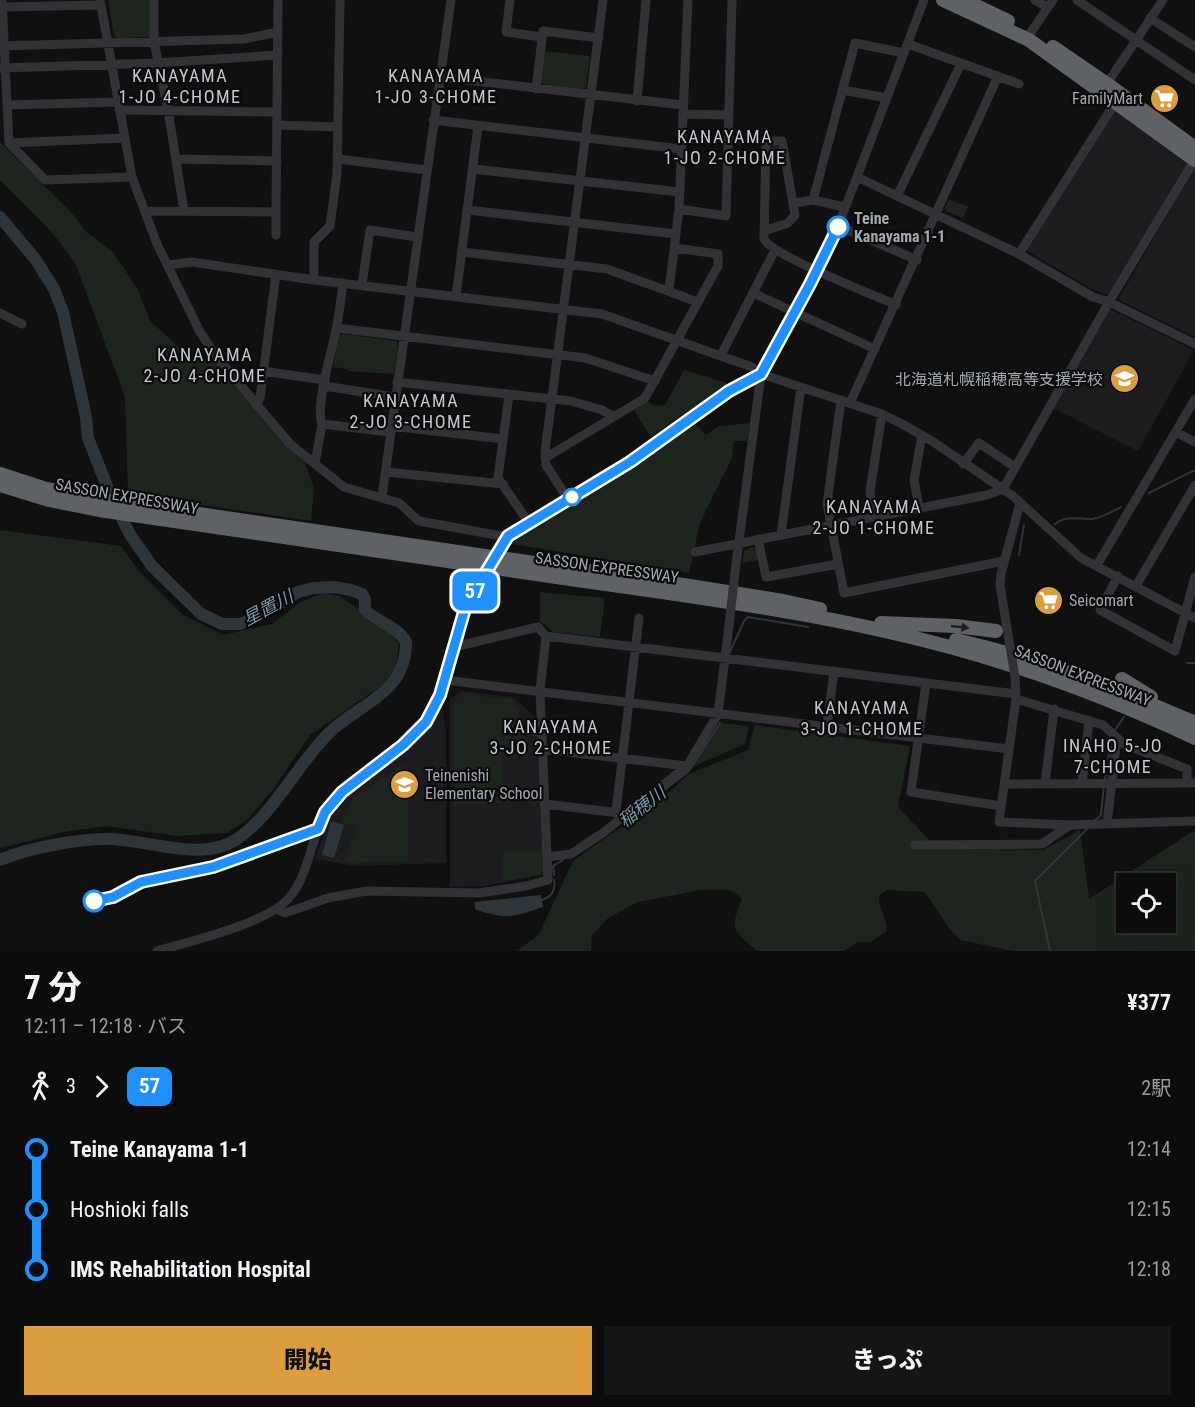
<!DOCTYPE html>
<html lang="ja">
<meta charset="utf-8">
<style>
body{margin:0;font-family:"Roboto Condensed","Noto Sans JP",sans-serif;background:#151516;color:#f1f3f6;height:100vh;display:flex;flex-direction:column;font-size:22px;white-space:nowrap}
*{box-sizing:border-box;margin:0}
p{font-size:20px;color:#9a9b9d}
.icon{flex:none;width:33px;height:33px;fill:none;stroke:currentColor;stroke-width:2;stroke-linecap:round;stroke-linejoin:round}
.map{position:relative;height:951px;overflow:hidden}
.drawer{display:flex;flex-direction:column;background:#0c0c0d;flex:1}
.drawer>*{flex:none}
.badge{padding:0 12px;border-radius:9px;font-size:21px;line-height:39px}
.fabs{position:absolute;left:1116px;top:873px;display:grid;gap:12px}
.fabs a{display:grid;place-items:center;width:60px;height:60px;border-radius:0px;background:#0c0c0d;box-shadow:0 6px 24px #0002,0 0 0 2px #2c2c2e;font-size:30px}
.map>.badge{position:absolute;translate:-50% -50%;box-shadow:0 0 0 3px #fff}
.legs{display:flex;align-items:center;gap:9px;height:66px;padding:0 24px;font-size:20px}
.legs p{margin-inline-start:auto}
.headline{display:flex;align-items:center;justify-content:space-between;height:102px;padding:0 24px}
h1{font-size:33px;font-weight:800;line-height:45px}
.action{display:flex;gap:12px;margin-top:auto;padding:12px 24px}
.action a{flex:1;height:69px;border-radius:0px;background:#da9e3f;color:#111;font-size:24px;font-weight:800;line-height:69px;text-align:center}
.action a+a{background:#151516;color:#f1f3f6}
ul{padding:0 24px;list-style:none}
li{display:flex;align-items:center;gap:21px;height:60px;font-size:22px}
li i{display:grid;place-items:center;width:9px;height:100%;margin:0 8px;background:currentColor}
li i::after{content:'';width:15px;height:15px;margin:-8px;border:4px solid;border-radius:50%;background:#0c0c0d}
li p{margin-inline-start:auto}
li:first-child i{background:linear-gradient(#0000 50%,currentColor 0)}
li:last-child i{background:linear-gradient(currentColor 50%,#0000 0)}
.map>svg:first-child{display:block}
.built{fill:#1c1c1e}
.green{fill:#1d231d;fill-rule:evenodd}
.water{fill:#2d353a}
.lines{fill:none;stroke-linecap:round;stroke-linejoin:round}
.stream{stroke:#2d353a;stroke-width:2}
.river{stroke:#2d353a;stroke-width:12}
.minor{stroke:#323236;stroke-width:9}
.highway{stroke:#5e6166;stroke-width:14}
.minor-bridge{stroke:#323236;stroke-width:9}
.oneway{fill:#202022}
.line-1-casing{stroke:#fff;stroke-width:14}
.line-1{stroke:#1e90ff;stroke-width:9}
.stop-1-dot{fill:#fff;stroke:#1e90ff;stroke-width:3}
.labels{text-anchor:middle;stroke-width:4.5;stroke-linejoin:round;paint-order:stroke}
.poi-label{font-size:16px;fill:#a3a8b0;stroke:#0b0b0c;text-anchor:end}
.stop-label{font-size:16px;font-weight:bold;fill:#a3a8b0;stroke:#0b0b0c;text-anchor:start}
.street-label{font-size:16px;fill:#a3a8b0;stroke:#0b0b0c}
.neighbourhood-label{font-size:18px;letter-spacing:1.5px;fill:#c3c6cd;stroke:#0b0b0c}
.water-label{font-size:18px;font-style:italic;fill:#7d96a8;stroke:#0b0b0c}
</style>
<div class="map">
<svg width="1195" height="951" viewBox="0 0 1195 951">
<rect width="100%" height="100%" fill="#101011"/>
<path class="built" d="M1115,111L1188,162L1110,295L1094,290L1027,251V248Z
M1193,169H1195V337L1121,301L1120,297Z
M1110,309L1194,350L1138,451L1053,408Z
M460,691L512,697L537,718L544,871L541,875L484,886L450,887V699Z
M442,708L446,731V863L354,866L315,859L328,822L340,804L348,795L413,746Z"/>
<path class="green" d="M108,0H152L150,37L116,38L114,36Z
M544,51L590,56L586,87L583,89L543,84L541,82Z
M0,142L71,212L85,231L113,252L137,288L151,322L178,346L204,362L217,360L303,457L314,488L311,521L128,494L125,397L76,265C56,232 26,207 0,180Z
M774,145L780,148L783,162L771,164V148Z
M949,199L968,207L963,218L946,211L945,208Z
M344,334L396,341L398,344L394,374L347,371V369L333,367L339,335Z
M684,370L727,383L651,437L634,410L647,401L655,406L665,405Z
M750,423L747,441H734L732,458L700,523L689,573L512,544L515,540L632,468L696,424L706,435L719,426Z
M0,530L121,546L139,571L183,615L223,635L272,624L301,602L323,593L339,596L359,609L369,622L387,629L399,644L396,666L385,683L310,735L271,792L248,819L227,833L177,836L105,826L64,832L0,848Z
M753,547L756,550L758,560L742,563L744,551Z
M540,592L605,598L600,637L553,632L540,621Z
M461,694L511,699L520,715L516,719L520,723V743L502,745V803L454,805V701Z
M720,723L749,726L745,744L690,768Z
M755,725L910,746L898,807L936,847L1043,850L1080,830L1089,899L1193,831L1195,833V951H1013L960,940L948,927L925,892L887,890L879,896C879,911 887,918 887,931L871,942H858L844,951H757C731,928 730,932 742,898L730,890H701L638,902L608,918L592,935L591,951H517L539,934L573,861L668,793L689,774L748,750ZM1126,884H1166V922H1126Z
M407,762L409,862L354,863L344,861L356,826L341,822L353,798Z
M541,850L543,871L540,874L506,881L503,879L502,852Z"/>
<path class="water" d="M331,821L344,825L334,858L322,855Z
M541,895L543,907C514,917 504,920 475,909V902Z"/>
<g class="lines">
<path class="stream" d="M1149,493L1195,470
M1055,524C1067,514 1079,520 1093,519C1102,518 1113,511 1121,507
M1019,555L1024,525
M730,652L744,621L748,617L808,627
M1187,663H1195
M1115,730L1124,717
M1105,779L1112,735
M649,802L689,771L720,723
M1094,821L1101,815L1104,785
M554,875L553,866L563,860
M542,900C552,897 556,891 554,880
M1050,951L1035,881L1088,828"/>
<path class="river" d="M0,217L36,260L54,289L63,312L86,417L88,438L114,504L131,536L152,566L201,614L222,624H240L260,616L298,592L313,588L334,587L351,590L362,594L365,599V610C378,623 396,625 406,642C406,694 360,703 330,732C296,765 276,812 237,839C202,863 147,839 107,839C76,839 29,848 0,860"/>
<path class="minor" d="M2,0L9,143L45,180L132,177
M100,0L132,177L157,244L200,332L216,356L290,444L344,487L399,503L419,521L507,537
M154,0V42L168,110L184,211
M510,0L506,32L542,37
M1035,0L1047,7
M1077,0L1195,80
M2,7L100,5
M1150,18L1195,47
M1031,32L1053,0
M908,44L1019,84
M0,46L244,39L278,32
M1,68L157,63L278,55
M440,77L683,105
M1104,88L1163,0
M536,89L543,31L599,38
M842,90L887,98
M637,101L646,0
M7,105L118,102
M119,110L277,112
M684,114L729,115
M433,120L681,149
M277,125L338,127
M9,143L124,138
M177,159L277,161
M338,159L426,170
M473,169L680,192
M857,177L1019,254L1093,297L1109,302L1195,344
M897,196L961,64
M813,200L855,43L904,53
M794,203L813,200L845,207
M679,209L726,216L732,0
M468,210L676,234
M145,211L276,212L278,0
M838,226L917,260
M764,231L788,223L795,215L782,141H766L764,239C773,256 872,294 896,305
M276,235V212
M462,252L607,269L698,302
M1019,254L1115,103
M167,265L192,262L314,280L602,314L752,367L761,374L882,414L902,424L932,441L1013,496L1081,558L1195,618
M314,280V242L330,226L337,173L340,0
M362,285L370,230L417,237
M669,290L679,209L688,0
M753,293L875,349
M456,296L478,126
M0,313L22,324
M337,328L585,358L655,381
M721,355L775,250
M262,371L325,380
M397,382L571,401L602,410L614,417
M324,386L395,397
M509,395L498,478L529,523
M841,400L827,504L844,593L1004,561
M850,403L998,76
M256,405L260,398L276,274
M322,424L390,432
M391,426L503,439
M1176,432L1195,442
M545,458L645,398L718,266V254L675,248
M315,463L322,424C315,406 332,351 336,330C339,315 341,299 343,283
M963,464L979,443L1015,467
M386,472L503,484
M382,497L451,0
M568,499L546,465L545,452L603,0
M919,508L914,480L922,435
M873,517L870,491L882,414
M781,535L801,387
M758,539L766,577L838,564
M504,541L508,536L630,462L729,391L761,374
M695,552L987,495L1003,489L1109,302L1195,159
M736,564L761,374L833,240L924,0
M1097,565L1195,399
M1001,574L1020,503
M1118,576L1100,610L1175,651L1195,577
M1136,586L1195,485
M454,647L538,627L546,636L1016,694
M1015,677L1016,699L999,822L1070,825L1195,821
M445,680L1009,749
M926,683L911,792L1001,806
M1016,699L1103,725L1124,744L1187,769V783
M827,727L834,671
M542,749L687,766
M1004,784L1195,783
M1045,784L1054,709
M1082,784L1089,720
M545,804L619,813
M616,811L639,618
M1107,824L1117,738
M915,845L1042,844L1070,825
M547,857L571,854L604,832L687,766L718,714L729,625
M276,909L285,913L328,898L366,891L479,893L526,886L548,880L540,691L546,636
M157,951C191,941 264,924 287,900C295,892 301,880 305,869C315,841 319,813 342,792C365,770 413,746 428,719C447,684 452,644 466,607C469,599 475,591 479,584"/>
<path class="highway" d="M943,0L1029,40L1195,160
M964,0L1008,21
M1053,47L1107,84L1195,148
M0,474L43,488L96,499L671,583L783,601L820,609
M0,485L49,500L99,510C253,534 408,555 563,578C710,599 859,617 1001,662C1069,683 1131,708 1195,738
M881,623L956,626L996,631
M956,640C1039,659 1117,689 1195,723
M1122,679L1151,697"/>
<path class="minor-bridge" d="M1001,574L1000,585L1015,677
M479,584L503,542
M729,625L736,564"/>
</g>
<defs><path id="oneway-solid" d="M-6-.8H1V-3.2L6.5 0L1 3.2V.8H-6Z" transform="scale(1.5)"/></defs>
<use class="oneway" href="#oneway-solid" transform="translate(960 627) rotate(6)"/>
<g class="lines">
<defs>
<path id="line-1" d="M94,901L113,897L141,882L213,867L318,829L325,812L342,792L403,745L426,722L440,695L466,605L508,536L630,462L729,391L761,374L810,284L838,227"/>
</defs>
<use href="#line-1" class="line-1-casing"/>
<use href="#line-1" class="line-1"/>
</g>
<defs>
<symbol id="supermarket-disc" viewBox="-11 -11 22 22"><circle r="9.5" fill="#da9e3f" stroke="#0b0b0c"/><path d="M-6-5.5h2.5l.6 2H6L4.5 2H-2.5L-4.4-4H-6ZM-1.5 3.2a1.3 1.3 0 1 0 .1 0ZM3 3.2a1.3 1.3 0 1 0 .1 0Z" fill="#fff"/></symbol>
<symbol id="school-disc" viewBox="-11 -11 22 22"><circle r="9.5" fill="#da9e3f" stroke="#0b0b0c"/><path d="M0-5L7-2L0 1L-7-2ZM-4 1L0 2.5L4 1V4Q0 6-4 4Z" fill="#fff"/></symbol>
</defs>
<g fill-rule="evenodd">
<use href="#supermarket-disc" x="1148" y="82" width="33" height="33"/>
<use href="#school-disc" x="1108" y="362" width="33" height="33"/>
<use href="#supermarket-disc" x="1032" y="584" width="33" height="33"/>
<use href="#school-disc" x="388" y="768" width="33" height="33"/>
</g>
<g class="stop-1-dot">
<circle cx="838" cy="227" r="10"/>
<circle cx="572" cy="497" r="8"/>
<circle cx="94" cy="901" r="10"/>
</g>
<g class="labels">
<g class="poi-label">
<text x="1143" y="104">FamilyMart</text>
<text x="1103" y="385">北海道札幌稲穂高等支援学校</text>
<text x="1069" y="606" text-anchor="start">Seicomart</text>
<text x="425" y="781" text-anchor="start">Teinenishi<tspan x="425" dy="18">Elementary School</tspan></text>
</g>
<g class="stop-label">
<text x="854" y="224">Teine<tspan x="854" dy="18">Kanayama 1-1</tspan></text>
</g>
<g class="street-label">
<text transform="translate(127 496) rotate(10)" y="6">SASSON EXPRESSWAY</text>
<text transform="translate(607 567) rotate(8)" y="6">SASSON EXPRESSWAY</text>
<text transform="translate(1083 675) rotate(21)" y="6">SASSON EXPRESSWAY</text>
</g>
<g class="neighbourhood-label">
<text x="180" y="82">KANAYAMA<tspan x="180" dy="21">1-JO 4-CHOME</tspan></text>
<text x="436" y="82">KANAYAMA<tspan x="436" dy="21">1-JO 3-CHOME</tspan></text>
<text x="725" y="143">KANAYAMA<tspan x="725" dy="21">1-JO 2-CHOME</tspan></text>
<text x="205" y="361">KANAYAMA<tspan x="205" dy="21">2-JO 4-CHOME</tspan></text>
<text x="411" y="407">KANAYAMA<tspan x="411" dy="21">2-JO 3-CHOME</tspan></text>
<text x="874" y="513">KANAYAMA<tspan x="874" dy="21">2-JO 1-CHOME</tspan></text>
<text x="862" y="714">KANAYAMA<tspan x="862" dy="21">3-JO 1-CHOME</tspan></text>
<text x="551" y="733">KANAYAMA<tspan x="551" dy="21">3-JO 2-CHOME</tspan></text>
<text x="1113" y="752">INAHO 5-JO<tspan x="1113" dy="21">7-CHOME</tspan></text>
</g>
<g class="water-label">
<text transform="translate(268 608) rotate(-28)" y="6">星置川</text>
<text transform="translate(642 807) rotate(-38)" y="6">稲穂川</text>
</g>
</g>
</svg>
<div class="fabs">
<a><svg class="icon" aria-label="locate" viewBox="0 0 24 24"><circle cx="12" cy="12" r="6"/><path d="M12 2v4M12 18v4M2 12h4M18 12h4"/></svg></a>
</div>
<b class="badge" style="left:475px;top:591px;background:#1e90ff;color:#fff">57</b>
</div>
<section class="drawer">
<div class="headline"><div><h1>7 分</h1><p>12:11 – 12:18 · バス</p></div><b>¥377</b></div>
<div class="legs"><svg class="icon" aria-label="walk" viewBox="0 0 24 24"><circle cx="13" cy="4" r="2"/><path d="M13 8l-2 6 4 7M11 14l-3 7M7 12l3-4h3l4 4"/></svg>3<svg class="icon" aria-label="forward" viewBox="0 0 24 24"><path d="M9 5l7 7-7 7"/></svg><b class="badge" style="background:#1e90ff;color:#fff">57</b><p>2駅</p></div>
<ul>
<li><i style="color:#1e90ff"></i><b>Teine Kanayama 1-1</b><p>12:14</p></li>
<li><i style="color:#1e90ff"></i><span>Hoshioki falls</span><p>12:15</p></li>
<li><i style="color:#1e90ff"></i><b>IMS Rehabilitation Hospital</b><p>12:18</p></li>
</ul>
<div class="action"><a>開始</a><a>きっぷ</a></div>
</section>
